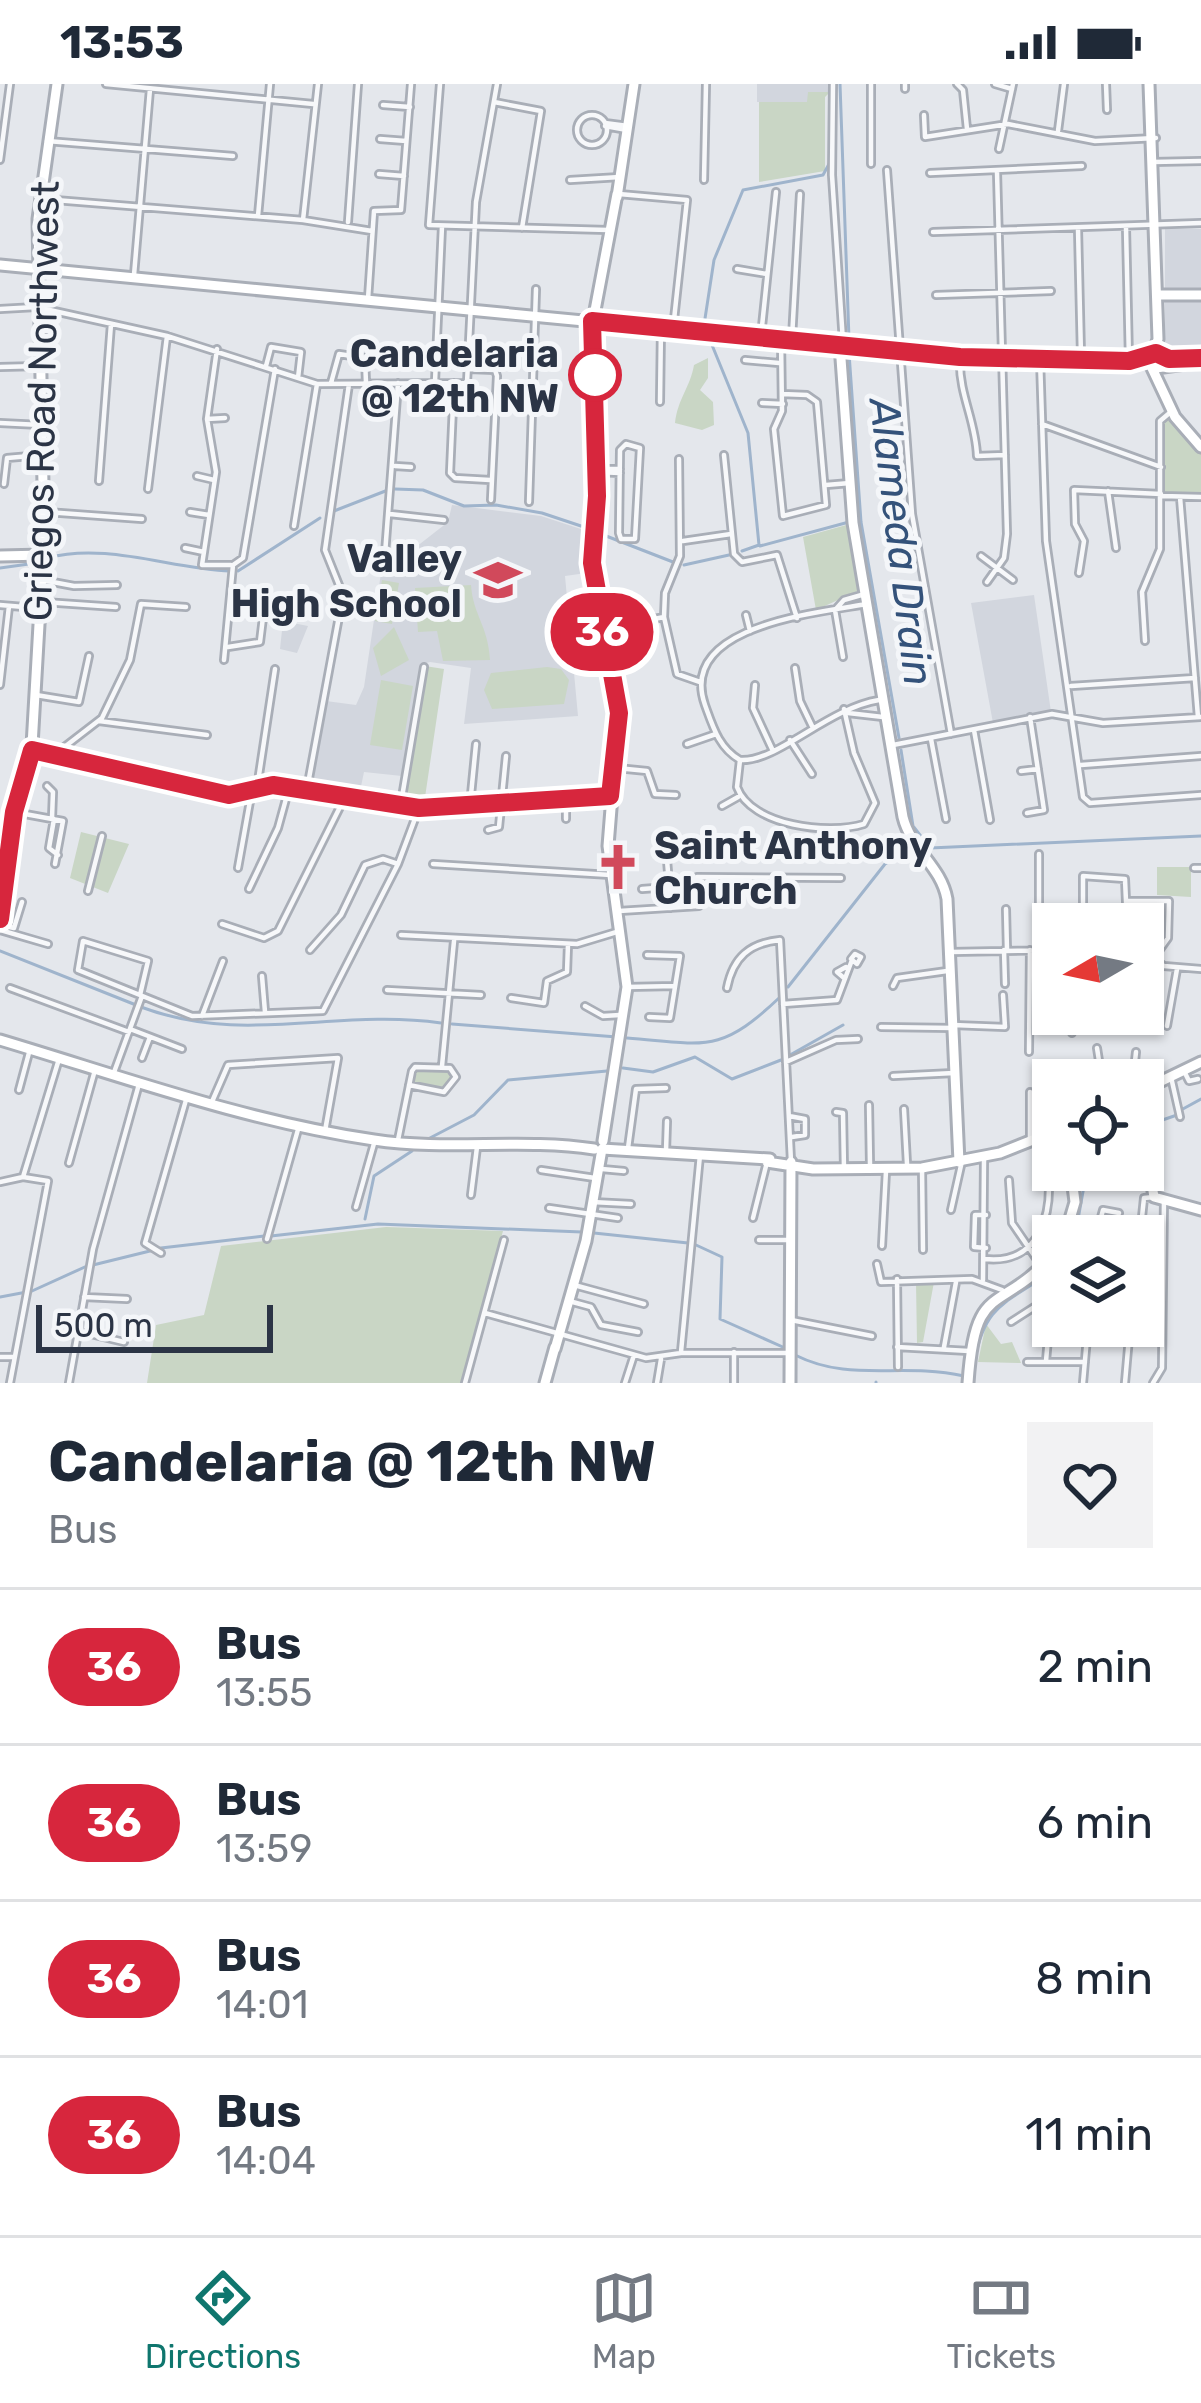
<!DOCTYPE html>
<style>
body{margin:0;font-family:Rubik,sans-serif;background:#f2f2f3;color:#1f2937;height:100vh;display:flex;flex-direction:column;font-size:45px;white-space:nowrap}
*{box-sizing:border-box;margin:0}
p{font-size:39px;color:#747a83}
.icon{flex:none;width:66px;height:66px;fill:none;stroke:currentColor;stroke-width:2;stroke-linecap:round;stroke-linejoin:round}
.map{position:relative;height:1299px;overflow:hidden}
.side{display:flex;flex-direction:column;background:#fff;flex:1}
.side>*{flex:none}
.badge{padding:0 24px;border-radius:39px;font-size:42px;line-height:78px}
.needle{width:78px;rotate:261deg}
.tools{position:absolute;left:1032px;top:819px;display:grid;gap:24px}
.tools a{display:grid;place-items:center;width:132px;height:132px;border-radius:0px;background:#fff;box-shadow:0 3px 9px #0004;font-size:60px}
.scale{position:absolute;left:36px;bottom:30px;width:237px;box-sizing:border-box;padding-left:12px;border:6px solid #2b3445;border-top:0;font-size:33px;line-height:42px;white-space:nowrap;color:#2b3445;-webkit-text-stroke:9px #f4f6f9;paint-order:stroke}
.map>.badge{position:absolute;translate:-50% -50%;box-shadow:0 0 0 6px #fff}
.round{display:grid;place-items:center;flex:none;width:126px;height:126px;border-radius:0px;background:#f2f2f3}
.overview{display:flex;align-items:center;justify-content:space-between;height:204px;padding:0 48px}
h1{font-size:57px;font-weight:700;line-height:90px}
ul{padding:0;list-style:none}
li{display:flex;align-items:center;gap:36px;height:156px;padding:0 48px;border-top:3px solid #e0e1e3}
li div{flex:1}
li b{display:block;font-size:45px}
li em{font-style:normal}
li .badge{min-width:132px;font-weight:700;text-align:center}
.status{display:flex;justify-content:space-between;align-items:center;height:84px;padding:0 60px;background:#fff;direction:ltr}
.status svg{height:33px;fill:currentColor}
.tabs{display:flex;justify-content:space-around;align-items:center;height:168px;border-top:3px solid #e0e1e3;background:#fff;font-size:33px;color:#747a83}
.tabs a{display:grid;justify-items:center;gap:6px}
.tabs .active{color:#0f766e}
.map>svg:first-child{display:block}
.built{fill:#d2d6de}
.green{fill:#c9d6c5}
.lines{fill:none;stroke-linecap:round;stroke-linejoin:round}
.stream{stroke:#9fb4cc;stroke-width:3}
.street-casing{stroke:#a9aeb7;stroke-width:10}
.secondary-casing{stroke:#a9aeb7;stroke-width:15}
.street{stroke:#f7f8fa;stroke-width:4.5}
.secondary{stroke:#fff;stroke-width:9}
.line-casing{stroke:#fff;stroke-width:27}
.line{stroke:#d7263d;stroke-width:18}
.stop-dot{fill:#fff;stroke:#d7263d;stroke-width:6}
.labels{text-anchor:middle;stroke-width:10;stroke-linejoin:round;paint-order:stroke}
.stop-label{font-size:39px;font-weight:bold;fill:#2b3445;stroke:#f4f6f9;text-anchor:end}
.street-label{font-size:39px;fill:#2b3445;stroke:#f4f6f9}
.poi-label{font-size:39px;font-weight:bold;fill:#2b3445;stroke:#f4f6f9;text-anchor:end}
.water-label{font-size:42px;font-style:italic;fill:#34527a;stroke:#f4f6f9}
</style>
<div class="status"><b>13:53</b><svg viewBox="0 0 49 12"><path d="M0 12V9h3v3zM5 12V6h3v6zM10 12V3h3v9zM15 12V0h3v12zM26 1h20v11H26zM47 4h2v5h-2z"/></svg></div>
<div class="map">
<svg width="1201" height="1299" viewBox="0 0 1201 1299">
<rect width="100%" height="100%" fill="#e4e7ec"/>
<path class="built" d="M757,0H830V8H809V18H757Z
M1165,144L1201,145V272H1172L1165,265Z
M452,421L541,432L587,447L586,489L565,492L578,632L464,640L471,584L430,578L420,581L402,692L364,688L359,712L310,703L326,617L356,621L364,603L381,489L400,491L416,463L448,438Z
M1034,511L1051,628L993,639L971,519Z
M283,537L308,542L297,569L280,565Z"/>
<path class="green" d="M808,8H830L825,13V87L759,98V18H807Z
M708,274V294L700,306L713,318L714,341L702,346L675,339C678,314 690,304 694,281Z
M1169,332L1201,367V410L1165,411L1163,338Z
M850,440L860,506L816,526L803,453Z
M382,496L399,499L392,540L375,537Z
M471,501C473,531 488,541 490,576L443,577L437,547L418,548L415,504Z
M394,543L409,576L381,592L373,564Z
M425,582L444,585L424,720L403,718Z
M547,583L561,585L569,596L564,620L492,625L484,606L491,589Z
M381,596L413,602L402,666L370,661Z
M81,748L129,760L108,809L70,794Z
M1157,783H1191V813L1157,811Z
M416,985H448L454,993L446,1005L413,1000Z
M386,1143L503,1147L461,1299H147L156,1241L204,1231L221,1162Z
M934,1198L923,1258L917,1259L916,1199Z
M986,1240L1001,1260L1012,1258L1021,1279L978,1278Z"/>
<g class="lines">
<path class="stream" d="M840,0L849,255
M704,241L714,176L743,106L823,91L829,80
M712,261L748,349L759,461L742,467
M849,269L861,438L899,654
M395,405L423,406L464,422L496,421L542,429L587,444
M334,427L388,406
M601,450L673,478
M760,462L849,438
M48,474C105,458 172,485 230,487
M684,481L729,471
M0,484L36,479
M238,487L320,434
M901,666L913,742L930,764L1201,752
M0,867L136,921
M788,903L885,780L910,765
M141,923C245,962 335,924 441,939
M452,940L617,953
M627,954C705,960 719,971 779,914
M790,971L843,941
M623,984L653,988L695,973L732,995L781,976
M1181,1026L1201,1015
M1145,1042L1177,1031
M428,1055L474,1031L508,996L607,987
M365,1135L374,1092L412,1067
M594,1149L688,1159
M271,1152L378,1140L582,1148
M1075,1152L1084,1102L1097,1096L1098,1086
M696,1161L722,1173L720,1235L785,1264
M161,1164L264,1152
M93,1181L154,1166
M0,1213L32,1207L87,1182
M795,1271C851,1299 900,1278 964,1292
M975,1275C986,1215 1012,1219 1053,1185
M876,1298V1299"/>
<defs>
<path id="street" d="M106,0L313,20
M440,0L429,141L608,146
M833,0L832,91L843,258
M957,0L963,6L967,45
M995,0L1012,5
M1106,0L1107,26
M905,5V0
M494,18L541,27L522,144
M383,21L410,23
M577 46a15 15 0 1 1 30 0a15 15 0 1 1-30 0Z
M924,31L925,53L1008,40L1095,57L1156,54
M605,39L628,42
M605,42L627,46
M1058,47L1064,0
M380,55L406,57
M47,57L233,72
M999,65L1013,0
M0,76L10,0
M1153,78L1201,77
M871,80V0
M887,86L912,430L951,650
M930,89L1082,82
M379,90L404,92
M570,96L620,93
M704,96L706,0
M619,110L687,116L673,245
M43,115L303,136L372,147
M258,132L270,0
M303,136L318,0
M348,138L358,0
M1126,144L1129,276
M1078,145L1081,271
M933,148L1201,139
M737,185L767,190
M134,191L150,5
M936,211L1051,207
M368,215L374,127L401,126L411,0
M0,225L36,223L167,252L317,300L467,299L476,118L497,0
M761,252L776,108
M792,254L800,110
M781,255L782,327L774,345L783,432L826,421L817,318L807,311L782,310
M217,265L207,335L216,388L202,481H231
M1040,275L1046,457L1083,713L1090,719L1201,711
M745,276L779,279
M960,277C959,310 976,338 977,372L1005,371
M266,282L271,263L301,268L298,294
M0,283L39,282
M469,285L495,286L497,292L491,416
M435,298L442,142
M331,299L339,270L365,274L366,299
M454,299L450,389L455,394L490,396
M498,318L552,321
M660,318L661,243
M762,319L783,320
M207,335L225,334
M0,339L41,341
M1042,340L1161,383
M626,360L640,364L635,455H621L619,449L620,366Z
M724,371L734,470L742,478L777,471L797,534
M679,375L680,472L665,509L664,533L677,590L700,598
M395,382L411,383
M597,385H620
M597,388L620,389
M197,392L214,396
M99,397L111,240
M4,400L7,374L42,371
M826,401L850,399
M148,405L167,252
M1108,407L1116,464
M1162,412L1201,413
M1180,413L1198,633
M529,418L536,205
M47,428L142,435
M190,428L209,431
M390,430L444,436
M294,442L317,300
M683,457L731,450
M185,464L204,468
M981,472L1013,496
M384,483L398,299
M1079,489L1084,457L1075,440L1074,406L1161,410
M42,496L74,502L117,501
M987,498L1004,474L1007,450L997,88
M44,518L116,523
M0,521L36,524
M835,526L843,573
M835,526L844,516L865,510
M746,531L750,547
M644,537L664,533
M607,542L639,537
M1145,557L1142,508L1160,465V337L1173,326
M228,563L260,558L265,517L232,507
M224,576L233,481L243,474L275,285
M795,584L800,617L812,642
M0,601L9,522
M755,601L753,624L773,667
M1071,602L1195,594
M36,611L79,618L89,572
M848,629L883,633
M99,637L207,651
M974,646L990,736
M931,655L946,735
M790,656L812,690
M687,660L716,650
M893,661L1052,630L1103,639L1201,633
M54,671L102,634L130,576L141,520L186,523
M740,676L737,703C751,742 829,751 864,740L875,719L854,669L844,625
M740,676C719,664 713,643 705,621C677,542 815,529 867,520
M740,676C776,679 828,624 879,616
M1081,681L1201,672
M617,684L647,687L655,710L676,711
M1021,687L1038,685
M47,702L53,708L52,734
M257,704L275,585
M307,705L343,511L325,466L349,300
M401,719L424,583
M470,721L476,660
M722,722L738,713
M14,728L63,737L55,780
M1027,729L1044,726L1030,633
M54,735L49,764L58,771
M566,735V716
M488,746L499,743L506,672
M666,764L671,824
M1039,770V866
M433,780L611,791
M238,784L252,706
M1194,784H1201
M249,805L278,744L289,704
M642,805L669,803
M88,807L102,752
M1127,817H1169L1168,854L1153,875
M1006,825L1007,866
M619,827L699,822L697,793L841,794
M222,840L264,854L278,847L344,715
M1083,840V792L1125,795L1127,840
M0,841L14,844L22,818
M0,846L48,860
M401,851L577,860L620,847
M310,866L341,831L365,781L383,775L398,780
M1004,866L1005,900
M1143,867L1164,882L1201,885
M951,868L1053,866
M855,870L861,873L857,880L851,875Z
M647,871L680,872L670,934L649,933
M262,892L265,928
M844,894L837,888L846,883
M893,902L897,894L947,887
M627,903L675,902
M10,904L129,948
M727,904C733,873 750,859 780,856L791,1077
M387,906L481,911
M140,911L148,877L83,857L78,886L192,932L323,927L398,780L419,724
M511,914L544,919L547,897L567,888L568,860
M783,920L837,916L852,876
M585,922L603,932L620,931
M1071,930L1072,949
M202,932L223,877
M1125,937L1126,930
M953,941L1005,943L1003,911
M1167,942L1177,885
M881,943L953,944
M130,945L182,965
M1097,964L1102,996
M1029,968L1030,866
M142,974L150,953
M786,978L836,956L858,955
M442,982L454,857
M1184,987L1189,997L1198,995
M113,991L142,912
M893,992L954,989
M1171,993L1180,1033
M1133,996L1136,968
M19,1006L30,965
M1030,1008V1057
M211,1020L228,981L338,974L325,1047
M869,1021L870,1081
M904,1025L907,1080
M836,1028L843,1029L844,1086
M789,1032L805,1035V1051L792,1053
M398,1056L412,987L415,983L450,984L456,993L444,1008L409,1001
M628,1064L636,1005L666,1004
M666,1067L667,1037
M69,1079L95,986
M922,1084L923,1166
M602,1085L624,1087
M541,1086L595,1094
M1009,1096L1012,1139L1042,1183
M0,1098L23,1093
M471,1111L477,1063
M592,1118L631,1120
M356,1123L375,1056
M549,1124L618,1134
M951,1126L962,1077
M986,1131H975L974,1163L986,1164
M753,1134L767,1078
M1096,1152L1103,1126L1119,1129
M1140,1152L1144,1114L1154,1113
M267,1155L299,1042
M759,1156H790
M882,1162L886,1087
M161,1169L145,1159L186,1016
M985,1175C1042,1181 1054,1126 1047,1081
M877,1180L881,1198L972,1195L1002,1206
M897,1195L898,1283
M983,1196L984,1076
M574,1201L644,1220
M84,1213L127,1215
M569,1217L591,1223L601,1241L638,1248
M1040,1219L1049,1243L1046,1277
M485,1229L646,1274L681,1269H791
M791,1236L872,1252
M1011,1238L1053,1211
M78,1247L124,1258
M1088,1253L1118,1252
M897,1263L969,1267
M944,1263L956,1198
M681,1268L700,1071
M734,1268V1299
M0,1273H14
M1027,1278H1085
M10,1299L48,1097L23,1093L59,975
M69,1299L93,1165L139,1000
M465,1299L504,1156
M625,1299L634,1271
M657,1299L661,1275
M1083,1299L1088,1242
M1125,1299L1130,1242
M1153,1299L1162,1284L1164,1115"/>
<path id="secondary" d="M1149,0L1158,255L1150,280
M617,113L634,0
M0,181L960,273L1129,276L1151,272
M1158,211H1201
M840,261L853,439L903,733C911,766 941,782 947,815L959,1078
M1149,280L1156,284L1201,278
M1151,282L1175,333L1201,363
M0,472L44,471
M33,666L229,711L273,701L419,724L610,712
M31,679L44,454L38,135L57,0
M0,836L14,728L32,678
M0,956C124,993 245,1037 374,1056C447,1067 523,1054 594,1065
M1143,1006L1201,978
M1143,1046L1154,1113L1201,1126
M603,1057L627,903L608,762L619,625L592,479L597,395L593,237L617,110
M602,1065L770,1075
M767,1078L813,1085L922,1084L1000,1069L1053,1048
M1065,1152L1075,1118L1071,1086
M555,1265L586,1157L602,1065
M545,1299L555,1263
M790,1299L791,1078
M968,1299C975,1195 999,1231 1053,1171"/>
</defs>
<use href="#street" class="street-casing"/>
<use href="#secondary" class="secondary-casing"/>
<use href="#street" class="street"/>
<use href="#secondary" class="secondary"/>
</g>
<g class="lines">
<defs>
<path id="line" d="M0,835L14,728L32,666L229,711L273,701L419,724L610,712L619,629L592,479L597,412L592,237L960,273L1129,277L1156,269L1169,275L1201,274"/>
</defs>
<use href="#line" class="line-casing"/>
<use href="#line" class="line"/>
</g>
<defs>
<symbol id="school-bare" viewBox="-9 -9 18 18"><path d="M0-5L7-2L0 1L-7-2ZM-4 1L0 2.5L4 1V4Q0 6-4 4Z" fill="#d1495b" stroke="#f4f6f9" stroke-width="2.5" paint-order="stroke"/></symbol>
<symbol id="church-bare" viewBox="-9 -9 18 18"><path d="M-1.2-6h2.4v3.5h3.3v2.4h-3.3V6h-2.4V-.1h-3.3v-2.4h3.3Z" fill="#d1495b" stroke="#f4f6f9" stroke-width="2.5" paint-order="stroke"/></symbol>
</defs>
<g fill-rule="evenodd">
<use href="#school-bare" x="465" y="463" width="66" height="66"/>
<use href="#church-bare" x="585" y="750" width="66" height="66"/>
</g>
<circle class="stop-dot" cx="595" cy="291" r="24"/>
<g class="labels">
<g class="stop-label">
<text x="559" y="283">Candelaria<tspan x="559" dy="45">@ 12th NW</tspan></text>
</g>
<g class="street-label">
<text transform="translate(41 317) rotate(-89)" y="14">Griegos Road Northwest</text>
</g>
<g class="poi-label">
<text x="462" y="488">Valley<tspan x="462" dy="45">High School</tspan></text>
<text x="654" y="775" text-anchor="start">Saint Anthony<tspan x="654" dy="45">Church</tspan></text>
</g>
<g class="water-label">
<text transform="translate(902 458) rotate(83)" y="15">Alameda Drain</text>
</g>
</g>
</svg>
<div class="tools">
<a><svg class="needle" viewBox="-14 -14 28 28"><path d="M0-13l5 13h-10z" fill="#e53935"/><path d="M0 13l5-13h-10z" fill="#747a83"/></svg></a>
<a><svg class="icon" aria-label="locate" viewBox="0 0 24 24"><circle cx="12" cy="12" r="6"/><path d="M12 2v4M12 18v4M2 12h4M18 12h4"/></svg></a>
<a><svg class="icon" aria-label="layers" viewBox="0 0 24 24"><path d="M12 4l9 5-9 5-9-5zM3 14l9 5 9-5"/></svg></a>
</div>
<div class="scale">500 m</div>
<b class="badge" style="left:602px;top:548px;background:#d7263d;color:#fff">36</b>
</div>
<section class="side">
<div class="overview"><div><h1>Candelaria @ 12th NW</h1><p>Bus</p></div><a class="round"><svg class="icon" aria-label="heart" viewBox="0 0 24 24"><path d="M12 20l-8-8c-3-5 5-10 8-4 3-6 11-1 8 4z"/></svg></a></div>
<ul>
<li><span class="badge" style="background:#d7263d;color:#fff">36</span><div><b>Bus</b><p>13:55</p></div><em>2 min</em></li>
<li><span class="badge" style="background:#d7263d;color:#fff">36</span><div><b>Bus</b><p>13:59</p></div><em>6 min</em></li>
<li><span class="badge" style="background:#d7263d;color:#fff">36</span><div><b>Bus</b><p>14:01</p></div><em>8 min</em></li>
<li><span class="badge" style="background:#d7263d;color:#fff">36</span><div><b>Bus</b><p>14:04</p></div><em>11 min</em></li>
</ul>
</section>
<nav class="tabs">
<a class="active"><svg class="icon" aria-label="directions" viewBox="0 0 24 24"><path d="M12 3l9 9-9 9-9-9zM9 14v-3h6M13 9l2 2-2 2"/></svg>Directions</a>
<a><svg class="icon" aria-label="map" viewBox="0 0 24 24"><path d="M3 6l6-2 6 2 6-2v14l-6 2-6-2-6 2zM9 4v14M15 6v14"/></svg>Map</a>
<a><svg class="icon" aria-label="tickets" viewBox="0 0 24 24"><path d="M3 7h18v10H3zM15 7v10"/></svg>Tickets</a>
</nav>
